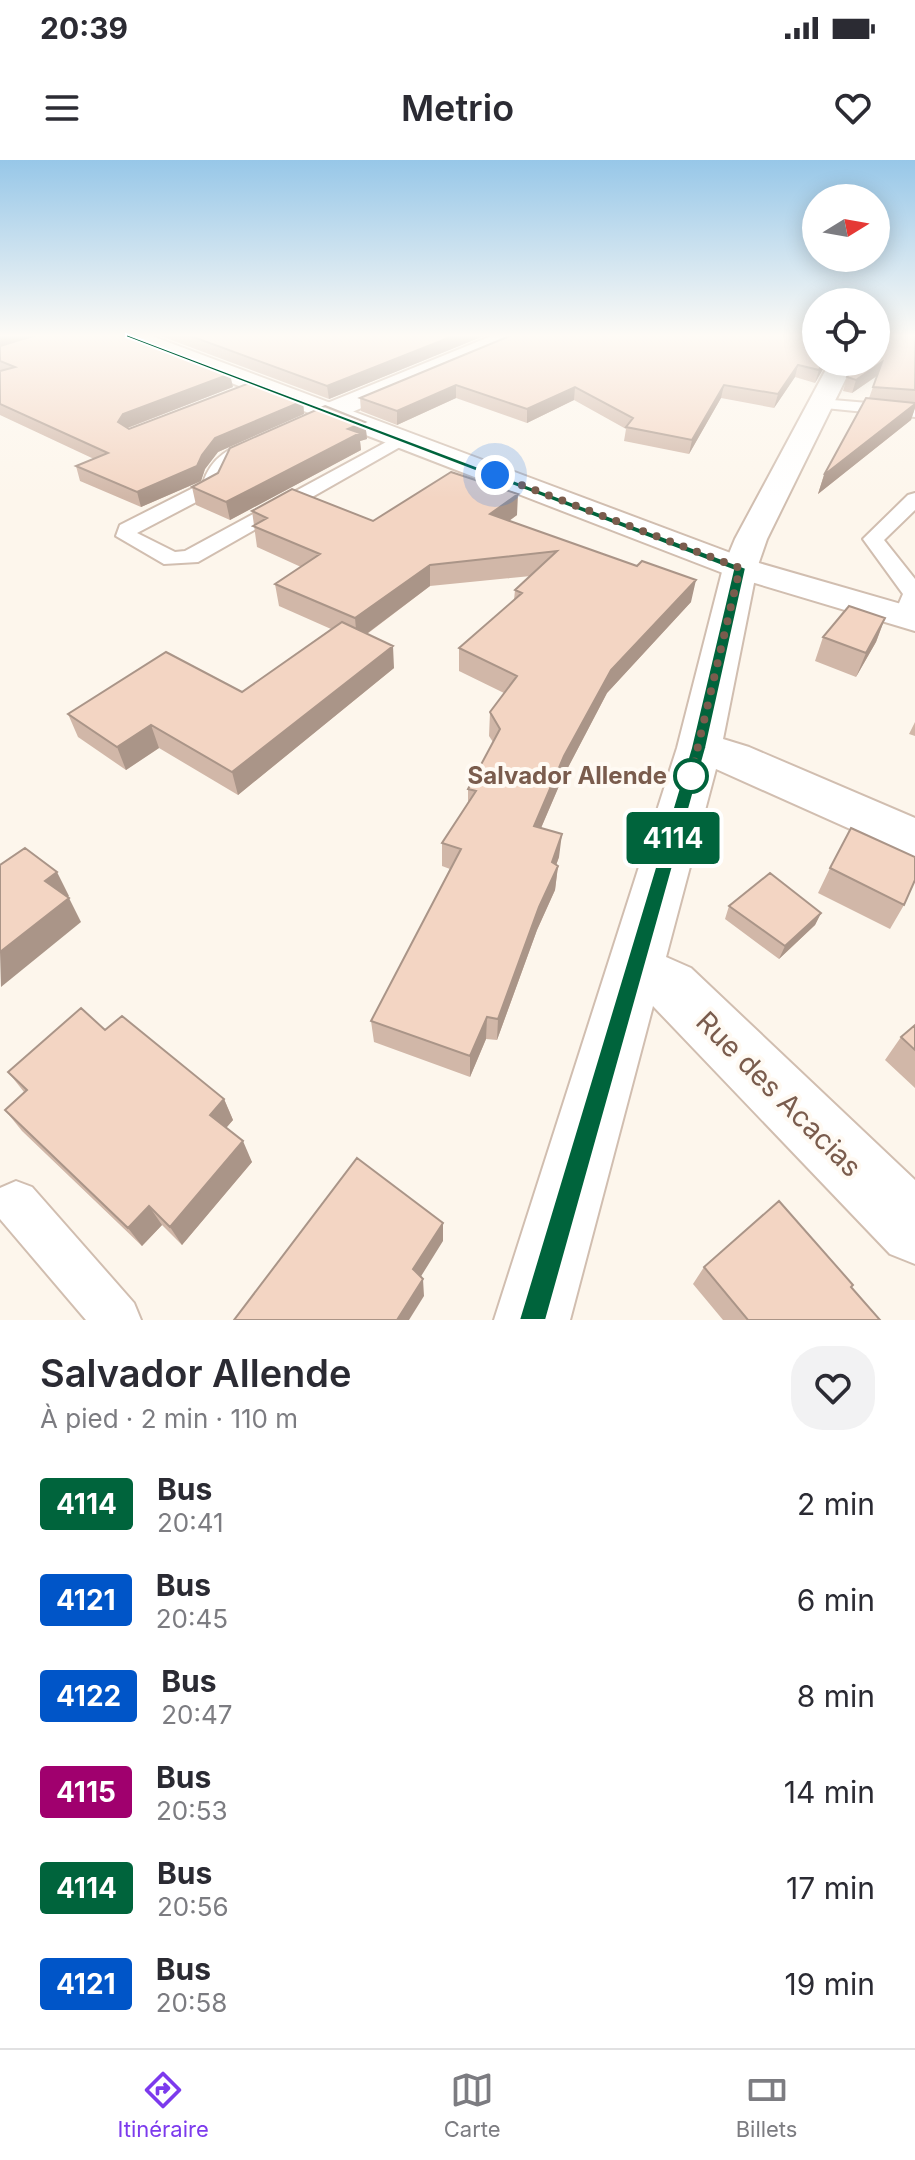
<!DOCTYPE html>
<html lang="fr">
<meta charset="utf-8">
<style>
body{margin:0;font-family:Inter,sans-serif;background:#f2f2f3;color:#2b2b33;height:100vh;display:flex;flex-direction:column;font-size:30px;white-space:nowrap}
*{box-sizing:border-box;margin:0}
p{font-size:26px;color:#7c7c81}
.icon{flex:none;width:44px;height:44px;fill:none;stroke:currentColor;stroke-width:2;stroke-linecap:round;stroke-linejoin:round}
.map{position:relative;height:1160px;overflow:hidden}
.panel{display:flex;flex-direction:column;background:#fff;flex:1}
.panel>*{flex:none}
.badge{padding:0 16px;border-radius:6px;font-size:28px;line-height:52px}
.needle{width:52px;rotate:79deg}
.tools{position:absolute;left:802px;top:24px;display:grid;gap:16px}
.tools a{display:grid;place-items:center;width:88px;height:88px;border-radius:50%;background:#fff;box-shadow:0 4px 20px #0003;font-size:40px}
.you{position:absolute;width:40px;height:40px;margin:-20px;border:6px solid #fff;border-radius:50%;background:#1a73e8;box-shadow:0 0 0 12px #1a73e833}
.map>.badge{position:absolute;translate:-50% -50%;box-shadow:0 0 0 4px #fff}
.round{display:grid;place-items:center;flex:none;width:84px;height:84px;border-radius:32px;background:#f2f2f3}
.headline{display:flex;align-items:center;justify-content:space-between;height:136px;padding:0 40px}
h1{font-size:38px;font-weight:600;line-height:60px}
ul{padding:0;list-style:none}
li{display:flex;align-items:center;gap:24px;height:96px;padding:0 40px}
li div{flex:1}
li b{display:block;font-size:30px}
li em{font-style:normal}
li .badge{min-width:88px;font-weight:700;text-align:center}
.status{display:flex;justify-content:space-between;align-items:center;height:56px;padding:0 40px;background:#fff;direction:ltr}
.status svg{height:22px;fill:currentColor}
header{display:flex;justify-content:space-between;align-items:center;height:104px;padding:0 40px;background:#fff;font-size:36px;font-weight:600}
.menu{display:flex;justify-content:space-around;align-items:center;height:112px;border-top:2px solid #e1e1e2;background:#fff;font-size:22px;color:#7c7c81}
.menu a{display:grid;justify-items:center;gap:4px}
.menu .current{color:#7c3aed}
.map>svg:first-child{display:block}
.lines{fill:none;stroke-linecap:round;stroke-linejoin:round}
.service-casing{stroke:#d1beb0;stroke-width:4}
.minor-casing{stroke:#d1beb0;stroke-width:4}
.tertiary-casing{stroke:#d1beb0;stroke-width:4}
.service{fill:#fff;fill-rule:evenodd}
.minor{fill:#fff;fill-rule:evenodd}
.tertiary{fill:#fff;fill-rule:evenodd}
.wall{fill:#d1b7a8}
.shaded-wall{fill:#aa9588}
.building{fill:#f3d5c3;stroke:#aa9588;stroke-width:2}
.line{fill:#00643c;stroke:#fff;stroke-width:2}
.walk{stroke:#7a5c4d;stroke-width:8;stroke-dasharray:0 14.4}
.stop-dot{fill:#fff;stroke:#00643c;stroke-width:4}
.labels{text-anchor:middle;stroke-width:8;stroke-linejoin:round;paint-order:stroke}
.stop-label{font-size:24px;font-weight:bold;fill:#7a5c4d;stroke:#fffaf3;text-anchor:end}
.near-street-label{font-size:28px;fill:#7a5c4d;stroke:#fffaf3}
</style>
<div class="status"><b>20:39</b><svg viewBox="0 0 49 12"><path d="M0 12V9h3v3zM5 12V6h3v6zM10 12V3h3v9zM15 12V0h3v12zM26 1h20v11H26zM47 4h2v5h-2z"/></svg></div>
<header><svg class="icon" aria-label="menu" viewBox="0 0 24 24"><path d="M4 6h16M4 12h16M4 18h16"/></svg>Metrio<svg class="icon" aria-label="heart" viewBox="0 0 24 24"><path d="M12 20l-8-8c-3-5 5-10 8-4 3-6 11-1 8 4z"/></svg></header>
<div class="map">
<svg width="915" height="1160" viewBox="0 0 915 1160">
<rect width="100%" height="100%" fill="#fdf6ec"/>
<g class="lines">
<defs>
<path id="service" d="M821,239L915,247V257L815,247V241Z
M401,274L407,275L410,279L407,283L198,402L164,404L116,376L120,365L203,323C211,297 231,286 256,280L265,285L231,303L219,330L137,373L175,392L185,391Z
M915,333V350L884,380L915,419V460L905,464L897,462L893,457L903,434L863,379L908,335Z
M16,1021L32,1027L134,1143L141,1160H86L0,1059V1028Z"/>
<path id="minor" d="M494,175H524L521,180L338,258H320L316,252L320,246Z
M830,202H854L767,379L757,408L723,579L749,587L915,658V698L716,609L666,797L691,808L915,1020V1104L890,1094L653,846L570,1160H494L677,588L723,408L735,379Z"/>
<path id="tertiary" d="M117,175H149L752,401L915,448V471L728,415L120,180Z"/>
</defs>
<use href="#service" class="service-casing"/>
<use href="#minor" class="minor-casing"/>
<use href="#tertiary" class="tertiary-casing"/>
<use href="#service" class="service"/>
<use href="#minor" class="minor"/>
<use href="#tertiary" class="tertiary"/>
</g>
<path class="wall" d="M158,175H486L329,239Z
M512,175L816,202H827L815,223L795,217L774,248L721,238L689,294L624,281L626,269L574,240L527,263L456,238L397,265L361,251L360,238Z
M915,175V248L911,260L818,334L824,315L869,238L877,216L852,233L843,231L847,217Z
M0,186L233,227L128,268L129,269L303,241L304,254L218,292L205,309L201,321L141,347L80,321L76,306L94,299L0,255Z
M365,262L367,279L360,281L361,290L230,360L196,345L192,327Z
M252,351L373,361L517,355L509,361L691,442L607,533L562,619L541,668L559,697L556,705L558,706L555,730L537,770L497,880L486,879L470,917L374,882L371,861L450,709L442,706V683L468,643V629L493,582L489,576L490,552L504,533L459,511V488L514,440L515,430L531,416L430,426L367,474L394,508L238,635L159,588L126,610L78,577L68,554L242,532L331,469L279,446L275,424L301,407L257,387Z
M885,458L876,482L856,517L815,501L823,477Z
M915,562V576L909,574Z
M830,708L904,745L890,769L818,733Z
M729,746L821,753L815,765L779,799L725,759Z
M915,865V928L885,900L901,877Z
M105,870L224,939L233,960L226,968L252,1002L182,1085L162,1065L142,1086L22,971L5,950L24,932L8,912Z
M704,1107L851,1127L880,1160H723L693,1124Z"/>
<path class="shaded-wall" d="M0,175H37L0,186Z
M456,175H486L329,239L327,226Z
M823,202H827L815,223L819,210Z
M882,202L878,215L852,233L856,220Z
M798,205L795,217L774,248L778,234Z
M230,214L233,227L127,268L118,262L123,254Z
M456,225V238L397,265V251Z
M724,225L721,238L689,294L692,280Z
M575,227L574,240L527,263V249Z
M303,241L304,254L218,292L205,309L201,321L141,347L137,332L202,295L215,278Z
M915,244V248L911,260L818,334L824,315Z
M365,262L367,279L360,281L361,290L230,360L226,342L348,269Z
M518,334L517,355L489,375L490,354Z
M430,405V426L357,481L355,458Z
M696,420L691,442L607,533L562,619L532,689L534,666L564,596L611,510Z
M885,458L876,482L856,517L866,493Z
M393,486L394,508L238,635L232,612Z
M151,565L159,588L126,610L117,587Z
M562,674L559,697L549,725L552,702Z
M558,706L555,730L537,770L497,880L498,859L539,747Z
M57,712L69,736L58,745L45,721Z
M69,738L81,762L1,827L0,792Z
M821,753L815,765L779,799L785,786Z
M487,857L486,879L470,917V896Z
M224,939L233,960L219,976L210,955Z
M243,981L252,1002L182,1085L170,1067Z
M149,1046L162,1065L142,1086L128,1068Z
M443,1063V1081L415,1126L413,1109Z
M423,1119L424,1136L409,1160H397Z"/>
<path class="building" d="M36,175H128L230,214L123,254L118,262L129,269L252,222L303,241L215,278L202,295L197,306L137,332L76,306L108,293L0,244V211L15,207L0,201V186Z
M188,175H456L327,226Z
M512,175H816V202H823L819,210L798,205L778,234L724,225L692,280L626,267L633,258L575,227L527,249L456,225L397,251L360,238Z
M876,175H915V230L873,227L882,202L856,220L847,217L855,202H876Z
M866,238L915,243V244L824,315Z
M325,246L365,262L348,269L360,273L226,342L192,327L218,313L230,288Z
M451,312L518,334L490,354L637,406L642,401L696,420L611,510L564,596L534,666L562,674L552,702L558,706L539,747L498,859L487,857L470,896L371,861L461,689L442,683L476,631L468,629L500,569L490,552L517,516L459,488L522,433L515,430L557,391L430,405L355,458L275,424L320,394L253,366L267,358L252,351L292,329L373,361Z
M849,446L885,458L866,493L823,477Z
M342,462L393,486L232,612L151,565L117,587L68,554L166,492L242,532Z
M851,668L915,697V720L904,745L830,708Z
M25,688L57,712L45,721L69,738L0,792V705Z
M770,713L821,753L785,786L729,746Z
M81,848L105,870L122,856L224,939L210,955L243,981L170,1067L149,1046L128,1068L5,950L27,930L8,912Z
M915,865V890L901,877Z
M357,998L443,1063L413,1109L423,1119L397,1160H234Z
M779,1041L853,1125L851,1127L880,1160H748L704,1107Z"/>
<linearGradient id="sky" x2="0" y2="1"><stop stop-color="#97c7e8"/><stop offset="0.52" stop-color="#fefbf6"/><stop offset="1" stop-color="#fefbf6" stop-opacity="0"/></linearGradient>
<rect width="915" height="338" fill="url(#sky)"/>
<path class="line" d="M126,174L746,408L706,588L546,1160H519L691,588L733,410L126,177Z"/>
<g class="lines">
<path class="walk" d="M495,315L740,408L691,616"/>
</g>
<circle class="stop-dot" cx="691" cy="616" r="16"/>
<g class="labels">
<g class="stop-label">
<text x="667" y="624">Salvador Allende</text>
</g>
<g class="near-street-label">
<text transform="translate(779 934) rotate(45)" y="10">Rue des Acacias</text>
</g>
</g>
</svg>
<div class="tools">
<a><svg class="needle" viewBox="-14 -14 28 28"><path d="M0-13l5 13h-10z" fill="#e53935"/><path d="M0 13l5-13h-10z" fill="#7c7c81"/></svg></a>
<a><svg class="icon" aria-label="locate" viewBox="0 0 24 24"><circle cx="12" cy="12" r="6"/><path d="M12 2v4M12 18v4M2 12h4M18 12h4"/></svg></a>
</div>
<div class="you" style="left:495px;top:315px"></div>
<b class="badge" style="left:673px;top:678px;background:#00643c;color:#fff">4114</b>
</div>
<section class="panel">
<div class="headline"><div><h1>Salvador Allende</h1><p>À pied · 2 min · 110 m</p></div><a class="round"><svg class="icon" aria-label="heart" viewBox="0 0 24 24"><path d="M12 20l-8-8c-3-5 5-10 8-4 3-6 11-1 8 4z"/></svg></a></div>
<ul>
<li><span class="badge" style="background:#00643c;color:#fff">4114</span><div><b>Bus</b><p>20:41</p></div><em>2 min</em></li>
<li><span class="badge" style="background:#0055c8;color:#fff">4121</span><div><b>Bus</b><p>20:45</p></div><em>6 min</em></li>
<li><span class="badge" style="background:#0055c8;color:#fff">4122</span><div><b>Bus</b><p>20:47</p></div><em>8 min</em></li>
<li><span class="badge" style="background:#a0006e;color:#fff">4115</span><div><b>Bus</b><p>20:53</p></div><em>14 min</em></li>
<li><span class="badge" style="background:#00643c;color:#fff">4114</span><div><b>Bus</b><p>20:56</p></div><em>17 min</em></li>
<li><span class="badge" style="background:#0055c8;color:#fff">4121</span><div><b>Bus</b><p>20:58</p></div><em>19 min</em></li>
</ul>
</section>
<nav class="menu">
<a class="current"><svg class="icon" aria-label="directions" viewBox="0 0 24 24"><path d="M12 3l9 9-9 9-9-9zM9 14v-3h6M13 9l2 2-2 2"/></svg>Itinéraire</a>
<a><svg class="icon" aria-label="map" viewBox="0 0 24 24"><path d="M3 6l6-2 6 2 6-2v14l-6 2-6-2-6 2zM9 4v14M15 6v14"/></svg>Carte</a>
<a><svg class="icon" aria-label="tickets" viewBox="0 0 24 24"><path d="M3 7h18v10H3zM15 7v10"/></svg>Billets</a>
</nav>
